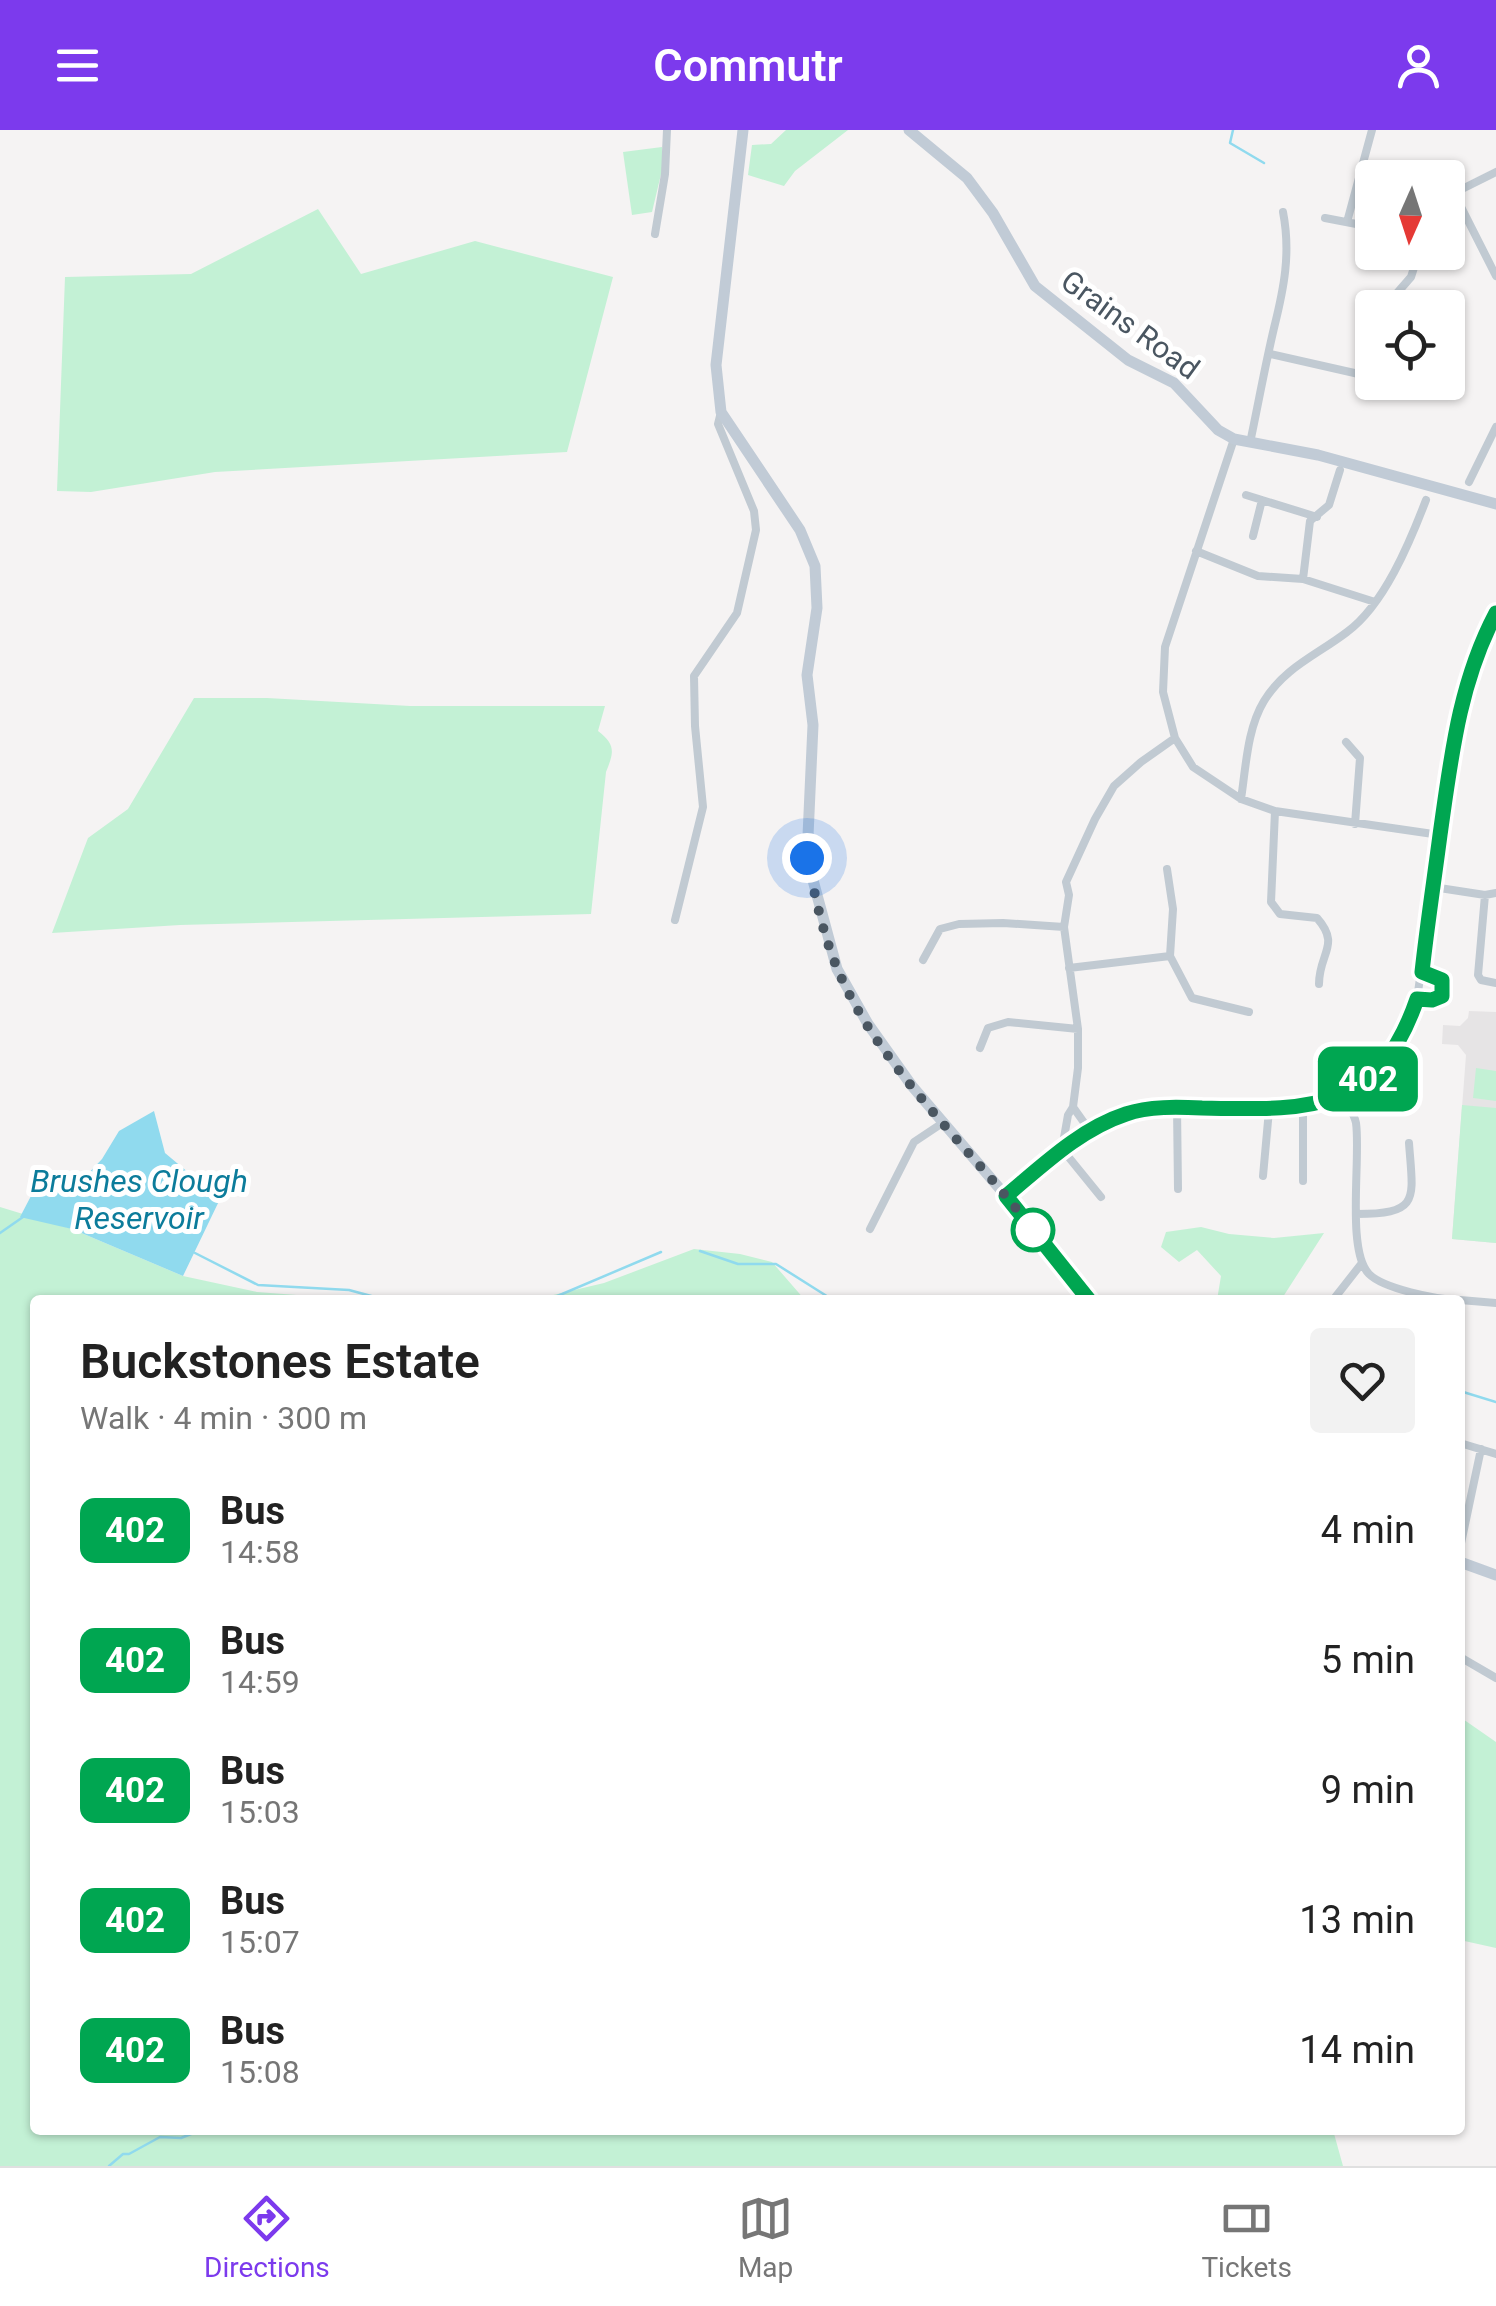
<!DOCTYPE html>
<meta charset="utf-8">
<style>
body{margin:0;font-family:Roboto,sans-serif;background:#f2f2f2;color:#222;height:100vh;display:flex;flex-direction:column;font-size:38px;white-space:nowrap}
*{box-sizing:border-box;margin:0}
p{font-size:32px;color:#767676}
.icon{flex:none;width:55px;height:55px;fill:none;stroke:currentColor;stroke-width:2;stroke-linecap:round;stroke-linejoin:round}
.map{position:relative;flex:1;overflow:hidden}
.panel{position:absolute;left:30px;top:1165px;width:1435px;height:840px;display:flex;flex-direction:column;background:#fff;border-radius:10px;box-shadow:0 2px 8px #0004}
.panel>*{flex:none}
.badge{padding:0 20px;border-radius:15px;font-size:35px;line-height:65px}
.needle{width:65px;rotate:183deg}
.fabs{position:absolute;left:1355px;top:30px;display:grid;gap:20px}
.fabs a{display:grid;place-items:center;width:110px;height:110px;border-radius:10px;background:#fff;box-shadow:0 2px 8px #0004;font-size:50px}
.you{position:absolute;width:50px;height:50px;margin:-25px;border:8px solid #fff;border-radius:50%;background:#1a73e8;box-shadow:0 0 0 15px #1a73e833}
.map>.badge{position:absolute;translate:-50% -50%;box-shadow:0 0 0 5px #fff}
.round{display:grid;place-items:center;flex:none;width:105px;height:105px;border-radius:10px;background:#f2f2f2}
.summary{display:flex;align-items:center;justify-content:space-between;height:170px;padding:0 50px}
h1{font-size:48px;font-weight:600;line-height:75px}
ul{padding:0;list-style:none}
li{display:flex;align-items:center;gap:30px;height:130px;padding:0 50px}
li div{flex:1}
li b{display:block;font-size:38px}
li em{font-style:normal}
li .badge{min-width:110px;font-weight:700;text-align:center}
header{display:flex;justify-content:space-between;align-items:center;height:130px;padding:0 50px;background:#7c3aed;color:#fff;font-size:45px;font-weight:600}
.menu{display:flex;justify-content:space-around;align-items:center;height:140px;border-top:2px solid #e0e0e0;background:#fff;font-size:28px;color:#767676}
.menu a{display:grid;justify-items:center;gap:5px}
.menu .current{color:#7c3aed}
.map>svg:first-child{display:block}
.education{fill:#e6e4e5}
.green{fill:#c3f1d5}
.water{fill:#90daee}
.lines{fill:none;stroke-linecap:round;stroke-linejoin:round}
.stream{stroke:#90daee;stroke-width:2.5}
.street{stroke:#c1cad2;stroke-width:8}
.secondary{stroke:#c1cbd6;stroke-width:11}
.line-casing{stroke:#fff;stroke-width:22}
.line{stroke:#00a651;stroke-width:15}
.walk{stroke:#4a5661;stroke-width:10;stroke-dasharray:0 18}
.stop-dot{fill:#fff;stroke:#00a651;stroke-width:5}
.labels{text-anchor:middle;stroke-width:10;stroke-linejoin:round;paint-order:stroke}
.street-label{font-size:30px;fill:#4a5661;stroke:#fff}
.water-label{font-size:32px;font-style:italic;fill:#0c7c9b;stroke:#fff}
</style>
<header><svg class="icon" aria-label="menu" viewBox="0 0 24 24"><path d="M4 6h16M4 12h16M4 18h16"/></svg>Commutr<svg class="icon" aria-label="person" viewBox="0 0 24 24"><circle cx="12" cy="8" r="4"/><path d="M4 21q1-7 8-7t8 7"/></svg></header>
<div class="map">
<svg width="1496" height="2036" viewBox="0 0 1496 2036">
<rect width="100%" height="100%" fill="#f5f3f3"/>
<path class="education" d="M1469,881L1496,882V1113L1452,1109L1466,925L1458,915L1442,914L1443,895L1460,896L1468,888Z"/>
<path class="green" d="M786,0H848L795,41L784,56L748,45L752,15L771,14Z
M662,17V40L652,82L632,85L623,22Z
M318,79L361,144L475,111L613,147L567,322L215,342L91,362L57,361L65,147L191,144Z
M194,568H267L410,576H605L598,601C616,615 614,622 606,642L591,784L180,795L52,803L88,708L128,679Z
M1476,938L1496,941V971L1473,968Z
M1462,975L1496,978V1113L1452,1109Z
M0,1077L72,1099L183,1146L257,1162L363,1170H35V2000H1333L1343,2036H0Z
M1201,1097L1229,1104L1274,1108L1324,1103L1281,1170H1217L1221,1146L1197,1120L1179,1132L1161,1117L1166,1102Z
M694,1119L740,1124L772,1132L805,1170H532L604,1153Z
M1460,1587L1496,1612V1818L1460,1810Z"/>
<path class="water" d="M154,981L165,1023L220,1069L183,1146L72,1099L20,1087L31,1066L84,1048L102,1029L119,1001Z"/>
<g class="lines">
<path class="stream" d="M1233,0L1230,13L1264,33
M0,1103L23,1087
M700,1121L738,1134H776L833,1170
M195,1123L258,1155L349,1160L386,1170
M548,1170L661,1122
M1460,1261L1496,1272
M109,2036L123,2024H129L160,2007L181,2008L201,2000"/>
<path class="street" d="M1454,63L1496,146
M1448,70L1454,63L1496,42
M1325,88L1372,97
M1347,92L1372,0
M655,104L665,44L667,0
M1384,178L1411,147L1419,122
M1270,224L1372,247
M1359,244L1372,195
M1234,309L1165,517L1163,562L1175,608L1193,637L1241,669L1275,681L1440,705
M1250,313C1258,275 1265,236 1274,198C1284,158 1291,123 1283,82
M1469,352L1496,297
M1246,365L1262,370
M1253,406L1262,370L1317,387
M1196,421L1258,446L1303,449L1375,472
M1303,449L1310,391L1329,375L1340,340
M1346,612L1360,628L1355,694
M1241,669C1246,637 1247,599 1264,571C1285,537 1317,525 1347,502C1384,475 1410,412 1426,370
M1275,681L1271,772L1280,784L1317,788C1341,815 1319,823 1319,854
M1167,739L1173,779L1170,826L1192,868L1249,882
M1433,757L1485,765L1496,763
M1485,765L1478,845L1481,850L1496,853
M675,790L703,677L695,596L694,546L737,483L756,400L754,381L718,294L721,282
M923,830L940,799L959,794L1003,793L1064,797
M1069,838L1170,826
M980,918L988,898L1008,892L1078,899
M1343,965C1347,974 1354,983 1356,993C1361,1027 1346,1121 1369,1144C1384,1159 1436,1169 1457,1170
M1073,977L1090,1001
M1177,977L1178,1059
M1303,977V1051
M1263,1046L1269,980
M1006,1066C1042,1036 1080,998 1126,983C1151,975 1183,977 1210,978C1313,980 1379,981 1417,869L1458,584L1469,544L1496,483
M1101,1067L1062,1019L1068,985L1073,977L1078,938V899L1064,797L1069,765L1066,752L1095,689L1114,656L1141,632L1175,608
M1357,1084C1421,1084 1413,1069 1409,1013
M870,1099L914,1012L944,992
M1333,1170L1362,1133
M1460,1170L1496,1173
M1460,1313L1496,1324
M1460,1418L1481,1319
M1460,1527L1496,1548"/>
<path class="secondary" d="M743,0L716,235L721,282L800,400L815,436L817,478L807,545L813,595L807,728L837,839L868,894L912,956L1006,1066L1089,1170
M909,0L967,48L993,83L1035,156L1128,230L1174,253L1218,300L1234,309L1318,325L1496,374
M1460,1432L1496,1445"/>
</g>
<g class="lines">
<defs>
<path id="line" d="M1089,1170L1006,1066C1042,1036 1080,999 1126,984C1149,976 1178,977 1202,978C1308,980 1377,985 1417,869L1432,870L1442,866V850L1422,842C1427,796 1434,751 1440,705C1451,628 1459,553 1496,483"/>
</defs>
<use href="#line" class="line-casing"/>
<use href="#line" class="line"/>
<path class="walk" d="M807,728C815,765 823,806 838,840C877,935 971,1018 1033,1100"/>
</g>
<circle class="stop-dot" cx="1033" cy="1100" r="20"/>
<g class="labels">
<g class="street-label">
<text transform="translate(1130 195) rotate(36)" y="10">Grains Road</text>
</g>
<g class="water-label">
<text x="139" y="1062">Brushes Clough<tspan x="139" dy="37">Reservoir</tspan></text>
</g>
</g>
</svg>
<div class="fabs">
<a><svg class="needle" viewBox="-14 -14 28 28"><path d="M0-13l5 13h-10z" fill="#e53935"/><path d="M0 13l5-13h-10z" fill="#767676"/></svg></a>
<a><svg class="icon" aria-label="locate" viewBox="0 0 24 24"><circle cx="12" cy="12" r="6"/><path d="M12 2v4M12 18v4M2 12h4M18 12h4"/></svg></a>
</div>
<div class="you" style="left:807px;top:728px"></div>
<b class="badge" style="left:1368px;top:949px;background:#00a651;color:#fff">402</b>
<section class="panel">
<div class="summary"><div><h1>Buckstones Estate</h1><p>Walk · 4 min · 300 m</p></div><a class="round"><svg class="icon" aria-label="heart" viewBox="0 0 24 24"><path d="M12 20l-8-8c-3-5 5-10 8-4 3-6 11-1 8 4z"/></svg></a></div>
<ul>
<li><span class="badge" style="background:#00a651;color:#fff">402</span><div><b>Bus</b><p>14:58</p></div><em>4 min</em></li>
<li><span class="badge" style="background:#00a651;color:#fff">402</span><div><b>Bus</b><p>14:59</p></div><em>5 min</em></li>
<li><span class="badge" style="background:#00a651;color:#fff">402</span><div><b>Bus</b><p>15:03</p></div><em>9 min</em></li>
<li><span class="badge" style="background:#00a651;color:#fff">402</span><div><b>Bus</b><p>15:07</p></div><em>13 min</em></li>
<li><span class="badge" style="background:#00a651;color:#fff">402</span><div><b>Bus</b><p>15:08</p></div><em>14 min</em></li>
</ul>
</section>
</div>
<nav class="menu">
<a class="current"><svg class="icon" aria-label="directions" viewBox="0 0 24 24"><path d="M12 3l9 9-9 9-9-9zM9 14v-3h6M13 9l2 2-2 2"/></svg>Directions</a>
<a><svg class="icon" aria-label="map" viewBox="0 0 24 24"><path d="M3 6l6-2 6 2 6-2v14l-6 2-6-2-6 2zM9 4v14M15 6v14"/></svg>Map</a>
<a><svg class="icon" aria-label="tickets" viewBox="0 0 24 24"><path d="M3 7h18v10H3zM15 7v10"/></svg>Tickets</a>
</nav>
